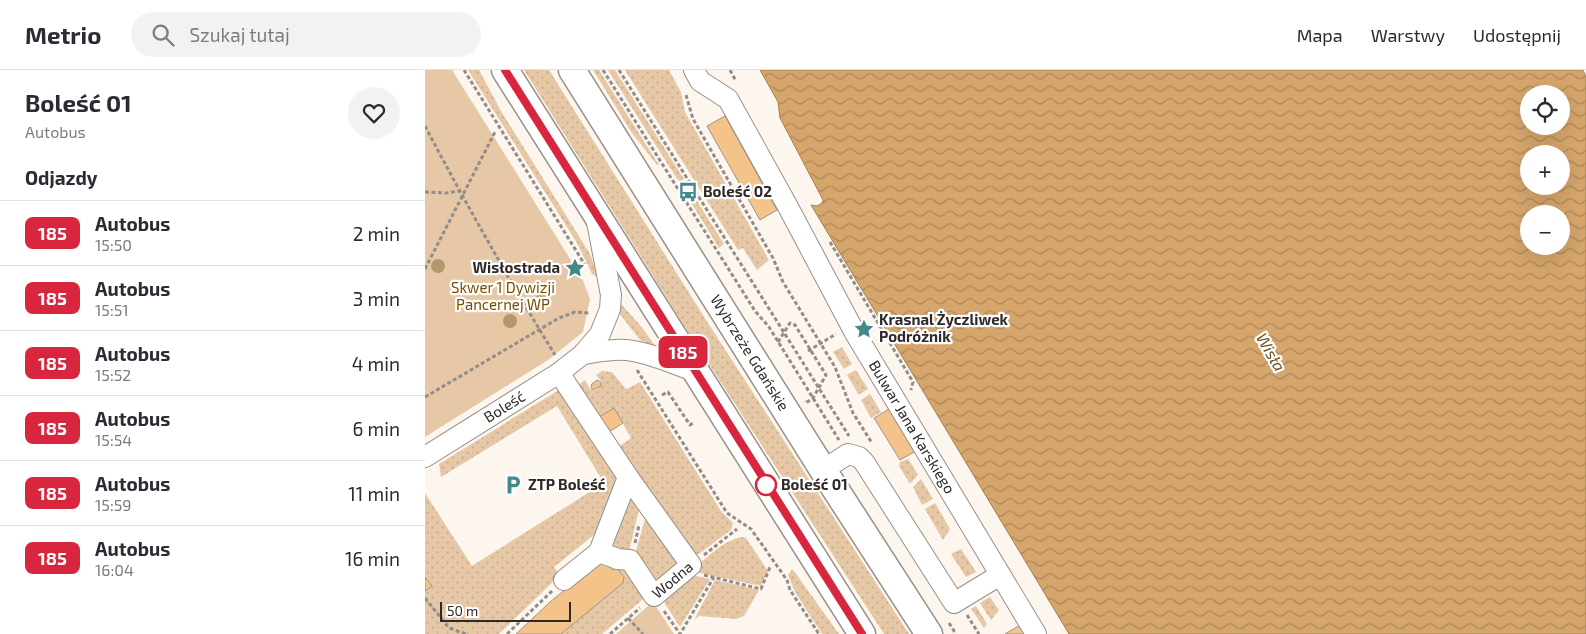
<!DOCTYPE html>
<html lang="pl">
<meta charset="utf-8">
<style>
body{margin:0;font-family:"Exo 2",sans-serif;background:#f2f2f3;color:#2b2b33;height:100vh;display:flex;flex-direction:column;font-size:19px;white-space:nowrap}
*{box-sizing:border-box;margin:0}
p{font-size:16px;color:#7c7c81}
.icon{flex:none;width:28px;height:28px;fill:none;stroke:currentColor;stroke-width:2;stroke-linecap:round;stroke-linejoin:round}
.map{position:relative;flex:1;overflow:hidden}
.side{display:flex;flex-direction:column;background:#fff;width:425px}
.side>*{flex:none}
.badge{padding:0 10px;border-radius:8px;font-size:18px;line-height:32px}
.tools{position:absolute;left:1095px;top:15px;display:grid;gap:10px}
.tools a{display:grid;place-items:center;width:50px;height:50px;border-radius:50%;background:#fff;box-shadow:0 5px 20px #0002;font-size:25px}
.scale{position:absolute;left:15px;bottom:12px;width:131px;box-sizing:border-box;padding-left:5px;border:2px solid #2d2a27;border-top:0;font-size:14px;line-height:18px;white-space:nowrap;color:#2d2a27;-webkit-text-stroke:4px #fff;paint-order:stroke}
.map>.badge{position:absolute;translate:-50% -50%;box-shadow:0 0 0 2px #fff}
h2{padding:0 25px;font-size:19px;line-height:45px}
.round{display:grid;place-items:center;flex:none;width:52px;height:52px;border-radius:26px;background:#f2f2f3}
.overview{display:flex;align-items:center;justify-content:space-between;height:85px;padding:0 25px}
h1{font-size:24px;font-weight:700;line-height:38px}
ul{padding:0;list-style:none}
li{display:flex;align-items:center;gap:15px;height:65px;padding:0 25px;border-top:1px solid #e1e1e2}
li div{flex:1}
li b{display:block;font-size:19px}
li em{font-style:normal}
li .badge{min-width:55px;font-weight:700;text-align:center}
header{display:flex;align-items:center;gap:30px;box-sizing:border-box;height:70px;padding:0 25px;background:#fff;border-bottom:1px solid #e1e1e2}
header strong{font-size:24px}
nav{display:flex;gap:28px;margin-inline-start:auto;font-size:18px}
.search{width:350px;height:45px;background:#f2f2f3;display:flex;align-items:center;gap:12px;box-sizing:border-box;padding:0 18px;border-radius:28px;color:#7c7c81;font-size:19px}
main{display:flex;flex:1;min-height:0}
.map>svg:first-child{display:block}
.grass{fill:url(#grass-dots)}
.park{fill:#e6c8a6}
.water{fill:url(#water-waves);stroke:#a38057;fill-rule:evenodd}
.building{fill:#f4c389;stroke:#9b948d}
.lines{fill:none;stroke-linecap:round;stroke-linejoin:round}
.minor-casing{stroke:#969088;stroke-width:22}
.major-casing{stroke:#969088;stroke-width:29}
.path{stroke:#928d88;stroke-width:3;stroke-dasharray:4 2.5;stroke-linecap:butt}
.minor{stroke:#fff;stroke-width:20}
.major{stroke:#fff;stroke-width:26}
.tree{fill:#b4986b}
.line-casing{stroke:#fff;stroke-width:11}
.line{stroke:#d7263d;stroke-width:8}
.stop-dot{fill:#fff;stroke:#d7263d;stroke-width:2.5}
.labels{text-anchor:middle;stroke-width:4.5;stroke-linejoin:round;paint-order:stroke}
.poi-label{font-size:15px;font-weight:bold;fill:#2d2a27;stroke:#fff;text-anchor:start}
.park-label{font-size:15px;fill:#794c00;stroke:#fff}
.street-label{font-size:15px;fill:#2d2a27;stroke:#fff}
.stop-label{font-size:15px;font-weight:bold;fill:#2d2a27;stroke:#fff;text-anchor:start}
.water-label{font-size:16px;font-style:italic;fill:#6f4e22;stroke:#fff}
</style>
<header>
<strong>Metrio</strong>
<div class="search"><svg class="icon" aria-label="search" viewBox="0 0 24 24"><circle cx="10" cy="10" r="6"/><path d="M15 15l6 6"/></svg>Szukaj tutaj</div>
<nav><a>Mapa</a><a>Warstwy</a><a>Udostępnij</a></nav>
</header>
<main>
<section class="side">
<div class="overview"><div><h1>Boleść 01</h1><p>Autobus</p></div><a class="round"><svg class="icon" aria-label="heart" viewBox="0 0 24 24"><path d="M12 20l-8-8c-3-5 5-10 8-4 3-6 11-1 8 4z"/></svg></a></div>
<h2>Odjazdy</h2>
<ul>
<li><span class="badge" style="background:#d7263d;color:#fff">185</span><div><b>Autobus</b><p>15:50</p></div><em>2 min</em></li>
<li><span class="badge" style="background:#d7263d;color:#fff">185</span><div><b>Autobus</b><p>15:51</p></div><em>3 min</em></li>
<li><span class="badge" style="background:#d7263d;color:#fff">185</span><div><b>Autobus</b><p>15:52</p></div><em>4 min</em></li>
<li><span class="badge" style="background:#d7263d;color:#fff">185</span><div><b>Autobus</b><p>15:54</p></div><em>6 min</em></li>
<li><span class="badge" style="background:#d7263d;color:#fff">185</span><div><b>Autobus</b><p>15:59</p></div><em>11 min</em></li>
<li><span class="badge" style="background:#d7263d;color:#fff">185</span><div><b>Autobus</b><p>16:04</p></div><em>16 min</em></li>
</ul>
</section>
<div class="map">
<svg width="1161" height="564" viewBox="0 0 1161 564">
<defs>
<pattern id="grass-dots" width="8" height="8" patternUnits="userSpaceOnUse" patternTransform="scale(1.25)"><rect width="8" height="8" fill="#e6c8a6"/><path d="M2 2h.1M6 6h.1" fill="none" stroke="#c6ac8f" stroke-width="1.8" stroke-linecap="round"/></pattern>
<pattern id="water-waves" width="16" height="10" patternUnits="userSpaceOnUse" patternTransform="scale(1.25)"><rect width="16" height="10" fill="#d5a56c"/><path d="M0 5q4-4 8 0t8 0" fill="none" stroke="#ad8759"/></pattern>
</defs>
<rect width="100%" height="100%" fill="#fdf6ee"/>
<path class="grass" d="M43,0H54L76,41L165,184L174,208L167,204L152,173Z
M99,0H124L283,253L484,564H459L264,263Z
M168,0H174L234,95H232L207,63Z
M183,0H190L259,109L254,112Z
M200,0H244L256,22L260,42L344,190L332,200L318,178L313,180Z
M272,131L299,174L294,178L267,134Z
M196,234L215,255L231,277L215,270L194,243Z
M417,277L427,294L419,299L408,282Z
M431,300L443,319L434,325L422,305Z
M177,301L187,302L199,317L202,319L215,312L296,441L308,453L306,460L274,484L271,485L192,378L206,368L189,338L174,347L153,315L160,310L165,319L171,320L176,316L177,312L171,305Z
M137,318L198,409L174,461L129,497L135,505L74,564H0V521L7,516L0,507V423L47,496L179,413L132,336L16,407L14,394Z
M445,324L456,342L446,348L436,330Z
M483,389L493,405L485,414L474,396L475,392Z
M496,409L508,429L497,435L488,417Z
M204,418L215,435L204,482L183,478Z
M510,433L525,459L518,470L500,439Z
M226,447L256,490L234,516L211,488V481L220,449Z
M317,467L321,468L343,501L336,516L270,502L267,500C282,488 298,470 317,467Z
M536,479L551,502L541,507L526,484Z
M195,493L219,526L217,530L177,564H136L197,513L199,506L191,497Z
M367,499L369,501L414,564H397L370,522L363,505Z
M261,504L285,509L255,557L240,534L239,529Z
M290,510L334,520L319,546L311,549L274,546L269,550Z
M565,527L574,540L566,550L555,533Z
M551,536L562,554L559,558L546,539Z"/>
<path class="park" d="M0,0H27L157,208L165,229L158,262L123,290L0,367Z
M227,534L230,535L249,564H191L224,535Z"/>
<path class="water" d="M335,0H1158L1161,7V564H644L386,135L392,136L397,133L398,130L355,48L353,32ZM1104,24H1136V56H1104ZM1104,84H1136V116H1104ZM1104,144H1136V176H1104Z"/>
<path class="building" d="M300,46L352,140L335,150L282,56Z
M172,310L176,312V316L170,319H167L166,316L167,314Z
M189,338L198,353L184,362L174,347Z
M464,339L491,381L475,390L449,348Z
M178,489L187,500L191,497L199,507L198,513L136,564H91L125,532Z
M0,507L7,516L0,521Z
M595,555L600,564H580Z"/>
<g class="lines">
<defs>
<g id="minor">
<path id="s1" d="M269,0L275,11L303,29L362,135L430,263L611,564"/>
<path d="M158,284C172,282 187,279 201,280C224,282 248,294 270,301"/>
<path d="M134,303L203,407L174,482L139,510"/>
<path id="s2" d="M0,387L134,303L158,284L175,264L185,239L186,225L172,152"/>
<path d="M398,400L423,384L434,387L439,392L529,533L575,505"/>
<path id="s3" d="M174,482L193,489L205,490L229,526L266,495L203,407"/>
</g>
<g id="major">
<path d="M80,0L437,564"/>
<path id="s4" d="M147,0L398,400L504,564"/>
</g>
</defs>
<use href="#minor" class="minor-casing"/>
<use href="#major" class="major-casing"/>
<path class="path" d="M39,0L160,195
M178,0L330,241L344,257L414,370
M194,0L424,366
M305,0L311,11
M261,25L268,49L348,188L358,212L410,297L428,343L447,373
M0,56C41,134 84,210 130,285
M0,122L21,123L34,121
M405,172L488,312L486,320
M0,199L70,62
M353,272L365,253L370,255L401,305L388,328L381,333L380,331
M383,281L411,264
M212,300L302,443L326,459L362,510L365,520L394,564
M237,325L243,322L265,355L268,353
M0,327L134,248L150,242L165,243
M210,473L214,455
M279,485L312,459
M279,505L336,519L345,497
M0,528L24,558L41,564
M239,541L255,564L289,507
M542,545L554,564
M203,548L218,564
M524,553L531,564
M82,564L127,521
M185,564L215,538"/>
<use href="#minor" class="minor"/>
<use href="#major" class="major"/>
</g>
<g class="tree">
<circle cx="13" cy="196" r="7"/>
<circle cx="118" cy="229" r="7"/>
<circle cx="85" cy="251" r="7"/>
</g>
<g class="lines">
<defs>
<path id="line" d="M80,0L437,564"/>
</defs>
<use href="#line" class="line-casing"/>
<use href="#line" class="line"/>
</g>
<defs>
<symbol id="bus-bare" viewBox="-9 -9 18 18"><path d="M-5-6H5V4H4V6H2V4H-2V6H-4V4H-5ZM-3.5-4V0h7V-4ZM-3.5 1.2v1.5H-2V1.2ZM2 1.2v1.5H3.5V1.2Z" fill="#428a88" stroke="#fff" stroke-width="2.5" paint-order="stroke"/></symbol>
<symbol id="sight-bare" viewBox="-9 -9 18 18"><path d="M0-6L1.8-2.2L6-1.7L2.9 1.2L3.7 5.4L0 3.3L-3.7 5.4L-2.9 1.2L-6-1.7L-1.8-2.2Z" fill="#428a88" stroke="#fff" stroke-width="2.5" paint-order="stroke"/></symbol>
<symbol id="parking-bare" viewBox="-9 -9 18 18"><path d="M-3.5-5.5H1a3.5 3.5 0 0 1 0 7H-1V5.5H-3.5ZM-1-3.4V-.6H.8a1.4 1.4 0 0 0 0-2.8Z" fill="#428a88" stroke="#fff" stroke-width="2.5" paint-order="stroke"/></symbol>
</defs>
<g fill-rule="evenodd">
<use href="#bus-bare" x="249" y="108" width="28" height="28"/>
<use href="#sight-bare" x="136" y="184" width="28" height="28"/>
<use href="#sight-bare" x="425" y="245" width="28" height="28"/>
<use href="#parking-bare" x="74" y="401" width="28" height="28"/>
</g>
<circle class="stop-dot" cx="341" cy="415" r="10"/>
<g class="labels">
<g class="poi-label">
<text x="278" y="127">Boleść 02</text>
<text x="135" y="203" text-anchor="end">Wisłostrada</text>
<text x="454" y="255">Krasnal Życzliwek<tspan x="454" dy="17">Podróżnik</tspan></text>
<text x="103" y="420">ZTP Boleść</text>
</g>
<g class="park-label">
<text x="78" y="223">Skwer 1 Dywizji<tspan x="78" dy="17">Pancernej WP</tspan></text>
</g>
<g class="street-label">
<text dy="5" stroke="none"><textPath href="#s4" startOffset="334">Wybrzeże Gdańskie</textPath></text>
<text dy="5" stroke="none"><textPath href="#s2" startOffset="94">Boleść</textPath></text>
<text dy="5" stroke="none"><textPath href="#s1" startOffset="422">Bulwar Jana Karskiego</textPath></text>
<text dy="5" stroke="none"><textPath href="#s3" startOffset="100">Wodna</textPath></text>
</g>
<g class="stop-label">
<text x="356" y="420">Boleść 01</text>
</g>
<g class="water-label">
<text transform="translate(846 282) rotate(60)" y="6">Wisła</text>
</g>
</g>
</svg>
<div class="tools">
<a><svg class="icon" aria-label="locate" viewBox="0 0 24 24"><circle cx="12" cy="12" r="6"/><path d="M12 2v4M12 18v4M2 12h4M18 12h4"/></svg></a>
<a>+</a>
<a>−</a>
</div>
<div class="scale">50 m</div>
<b class="badge" style="left:258px;top:282px;background:#d7263d;color:#fff">185</b>
</div>
</main>
